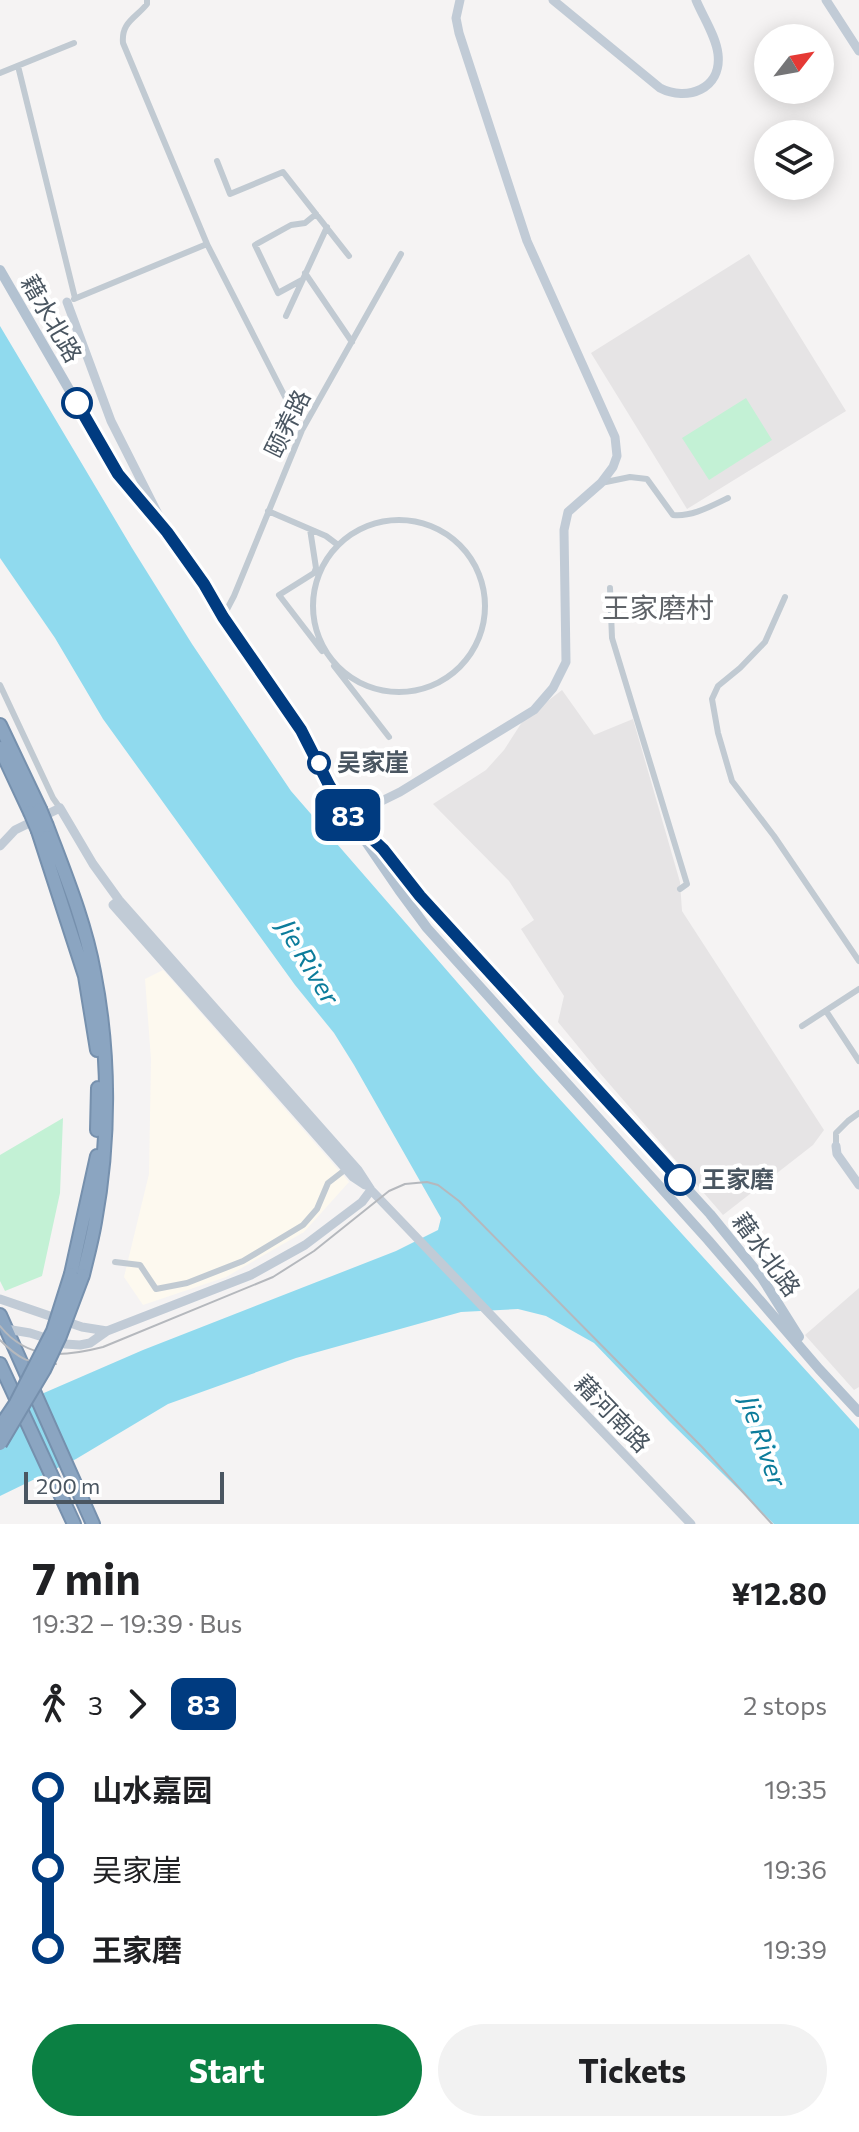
<!DOCTYPE html>
<meta charset="utf-8">
<style>
body{margin:0;font-family:Commissioner,"Noto Sans SC",sans-serif;background:#f2f2f2;color:#202124;height:100vh;display:flex;flex-direction:column;font-size:30px;white-space:nowrap}
*{box-sizing:border-box;margin:0}
p{font-size:26px;color:#757577}
.icon{flex:none;width:44px;height:44px;fill:none;stroke:currentColor;stroke-width:2;stroke-linecap:round;stroke-linejoin:round}
.map{position:relative;height:1524px;overflow:hidden}
.side{display:flex;flex-direction:column;background:#fff;flex:1}
.side>*{flex:none}
.badge{padding:0 16px;border-radius:12px;font-size:28px;line-height:52px}
.needle{width:52px;rotate:59deg}
.fabs{position:absolute;left:754px;top:24px;display:grid;gap:16px}
.fabs a{display:grid;place-items:center;width:80px;height:80px;border-radius:50%;background:#fff;box-shadow:0 4px 20px #0003;font-size:40px}
.scale{position:absolute;left:24px;bottom:20px;width:200px;box-sizing:border-box;padding-left:8px;border:4px solid #4a5661;border-top:0;font-size:22px;line-height:28px;white-space:nowrap;color:#4a5661;-webkit-text-stroke:6px #fff;paint-order:stroke}
.map>.badge{position:absolute;translate:-50% -50%;box-shadow:0 0 0 4px #fff}
.legs{display:flex;align-items:center;gap:12px;height:88px;padding:0 32px;font-size:26px}
.legs p{margin-inline-start:auto}
.headline{display:flex;align-items:center;justify-content:space-between;height:136px;padding:0 32px}
h1{font-size:44px;font-weight:700;line-height:60px}
.action{display:flex;gap:16px;margin-top:auto;padding:16px 32px}
.action a{flex:1;height:92px;border-radius:48px;background:#0b8043;color:#fff;font-size:32px;font-weight:700;line-height:92px;text-align:center}
.action a+a{background:#f2f2f2;color:#202124}
ul{padding:0 32px;list-style:none}
li{display:flex;align-items:center;gap:28px;height:80px;font-size:30px}
li i{display:grid;place-items:center;width:12px;height:100%;margin:0 10px;background:currentColor}
li i::after{content:'';width:20px;height:20px;margin:-10px;border:6px solid;border-radius:50%;background:#fff}
li p{margin-inline-start:auto}
li:first-child i{background:linear-gradient(#0000 50%,currentColor 0)}
li:last-child i{background:linear-gradient(currentColor 50%,#0000 0)}
.map>svg:first-child{display:block}
.commercial{fill:#fdf9ef}
.education{fill:#e6e4e5}
.green{fill:#c3f1d5}
.water{fill:#90daee}
.lines{fill:none;stroke-linecap:round;stroke-linejoin:round}
.highway-casing{stroke:#7690ad;stroke-width:16}
.street{stroke:#c1cad2;stroke-width:6}
.secondary{stroke:#c1cbd6;stroke-width:9}
.primary{stroke:#b3c2d1;stroke-width:10}
.highway{stroke:#8ba5c1;stroke-width:12}
.tram{stroke:#b5b8bd;stroke-width:2}
.highway-bridge-casing{stroke:#7690ad;stroke-width:16;stroke-linecap:butt}
.highway-bridge{stroke:#8ba5c1;stroke-width:12}
.line-1-casing{stroke:#fff;stroke-width:18}
.line-1{stroke:#003b80;stroke-width:12}
.stop-1-dot{fill:#fff;stroke:#003b80;stroke-width:4}
.labels{text-anchor:middle;stroke-width:8;stroke-linejoin:round;paint-order:stroke}
.street-label{font-size:24px;fill:#4a5661;stroke:#fff}
.stop-label{font-size:24px;font-weight:bold;fill:#4a5661;stroke:#fff;text-anchor:start}
.water-label{font-size:26px;font-style:italic;fill:#0c7c9b;stroke:#fff}
.quarter-label{font-size:28px;fill:#5f6368;stroke:#fff}
</style>
<div class="map">
<svg width="859" height="1524" viewBox="0 0 859 1524">
<rect width="100%" height="100%" fill="#f5f3f3"/>
<path class="commercial" d="M163,970L349,1182L304,1232L226,1277L143,1305L124,1277L149,1174L151,1059L145,979Z"/>
<path class="education" d="M749,254L846,411L687,509L591,353Z
M562,690L594,735L633,719L680,882L682,911L824,1130L813,1145L723,1215L599,1072L558,1022L564,996L521,929L534,920L509,881L433,804L486,770L504,750L524,719Z
M859,1288V1387L854,1390L805,1335Z"/>
<path class="green" d="M746,398L772,440L709,480L682,438Z
M63,1118L60,1193L42,1276L5,1291L0,1281V1155Z"/>
<path class="water" d="M0,326L132,548L192,644L291,791L536,1073L859,1429V1524H774L669,1421L594,1343L546,1316L518,1309L461,1312L296,1358L168,1404L76,1459L0,1496V1412L143,1350L396,1251L438,1230L441,1218L354,1065L334,1033L295,985L103,719L55,638L0,558Z"/>
<g class="lines">
<defs>
<path id="highway" d="M0,725L40,809
M0,748L30,812
M47,826C65,874 85,922 94,972C110,1053 110,1140 95,1222C92,1240 87,1258 83,1275
M38,831L85,976L97,1050
M97,1130L98,1088
M71,1274L97,1156
M0,1315L93,1524
M0,1364L74,1524"/>
</defs>
<use href="#highway" class="highway-casing"/>
<path class="street" d="M147,0V4C136,18 121,22 123,43L207,244L302,430
M18,66L75,298
M0,73L74,43
M217,161L230,194L283,172L349,256
M305,273L352,342
M302,280L278,293L255,245L291,225L305,223L316,214
M74,299L207,244
M286,316L327,227
M601,483L630,477L647,479L673,515C692,517 711,506 728,498
M268,511L326,536L338,545
M313 606a86 86 0 1 1 172 0a86 86 0 1 1-172 0Z
M310,529L316,568L314,573L279,595L322,651
M610,588L612,638L687,884L680,889
M785,597L765,642L740,668L718,686L712,699L718,733L732,781L774,836L859,961
M223,617L234,596L302,430L401,254
M334,666L389,737
M0,685L53,798L60,808
M826,1011L859,1061
M802,1026L859,989
M836,1146V1133L848,1121L859,1113
M115,1262L140,1265L156,1289L187,1283L243,1261L303,1225L317,1209L328,1183L346,1169"/>
<path class="secondary" d="M553,0L660,88C687,102 722,89 718,54C716,36 703,17 696,0
M826,0L859,51
M67,302L111,421L162,522
M349,817L400,792L534,710L553,688L566,662L564,530L568,512L601,483L613,467L617,456L615,437L527,241L459,33L456,18L460,0
M0,846L15,830L60,808L93,864L119,900L358,1170L371,1190L691,1524
M119,900L113,905L353,1177L365,1185
M836,1146L837,1154L859,1185
M0,1299L82,1327L107,1331
M6,1329L30,1333L65,1344L80,1345L90,1343L107,1331L251,1275L305,1245L362,1202L371,1190"/>
<path class="primary" d="M0,270L118,474L167,532L204,584L223,617L301,730L329,785L349,817L399,890L427,928L708,1240L819,1369L859,1412
M364,831L383,849L420,896L710,1214L762,1278L799,1337"/>
<use href="#highway" class="highway"/>
<path class="tram" d="M0,1326C28,1361 64,1357 103,1347L273,1277L314,1251L389,1191L405,1184L427,1182L438,1185L459,1201L702,1447L772,1524
M0,1340C18,1358 29,1365 56,1364"/>
<defs>
<path id="highway-bridge" d="M40,809L47,826
M30,812L38,831
M0,1427L16,1403L53,1331L71,1274
M0,1444L44,1370L60,1336L83,1275"/>
</defs>
<use href="#highway-bridge" class="highway-bridge-casing"/>
<use href="#highway-bridge" class="highway-bridge"/>
</g>
<g class="lines">
<defs>
<path id="line-1" d="M77,403L118,474L167,532L204,584L223,617L301,730L329,785L349,817L383,849L420,896L680,1180"/>
</defs>
<use href="#line-1" class="line-1-casing"/>
<use href="#line-1" class="line-1"/>
</g>
<g class="stop-1-dot">
<circle cx="77" cy="403" r="14"/>
<circle cx="319" cy="763" r="10"/>
<circle cx="680" cy="1180" r="14"/>
</g>
<g class="labels">
<g class="street-label">
<text transform="translate(51 319) rotate(60)" y="8">藉水北路</text>
<text transform="translate(288 424) rotate(-64)" y="8">颐养路</text>
<text transform="translate(766 1255) rotate(54)" y="8">藉水北路</text>
<text transform="translate(612 1414) rotate(46)" y="8">藉河南路</text>
</g>
<g class="stop-label">
<text x="337" y="771">吴家崖</text>
<text x="702" y="1188">王家磨</text>
</g>
<g class="water-label">
<text transform="translate(308 962) rotate(59)" y="9">Jie River</text>
<text transform="translate(763 1441) rotate(71)" y="9">Jie River</text>
</g>
<g class="quarter-label">
<text x="658" y="618">王家磨村</text>
</g>
</g>
</svg>
<div class="fabs">
<a><svg class="needle" viewBox="-14 -14 28 28"><path d="M0-13l5 13h-10z" fill="#e53935"/><path d="M0 13l5-13h-10z" fill="#757577"/></svg></a>
<a><svg class="icon" aria-label="layers" viewBox="0 0 24 24"><path d="M12 4l9 5-9 5-9-5zM3 14l9 5 9-5"/></svg></a>
</div>
<div class="scale">200 m</div>
<b class="badge" style="left:348px;top:815px;background:#003b80;color:#fff">83</b>
</div>
<section class="side">
<div class="headline"><div><h1>7 min</h1><p>19:32 – 19:39 · Bus</p></div><b>¥12.80</b></div>
<div class="legs"><svg class="icon" aria-label="walk" viewBox="0 0 24 24"><circle cx="13" cy="4" r="2"/><path d="M13 8l-2 6 4 7M11 14l-3 7M7 12l3-4h3l4 4"/></svg>3<svg class="icon" aria-label="forward" viewBox="0 0 24 24"><path d="M9 5l7 7-7 7"/></svg><b class="badge" style="background:#003b80;color:#fff">83</b><p>2 stops</p></div>
<ul>
<li><i style="color:#003b80"></i><b>山水嘉园</b><p>19:35</p></li>
<li><i style="color:#003b80"></i><span>吴家崖</span><p>19:36</p></li>
<li><i style="color:#003b80"></i><b>王家磨</b><p>19:39</p></li>
</ul>
<div class="action"><a>Start</a><a>Tickets</a></div>
</section>
